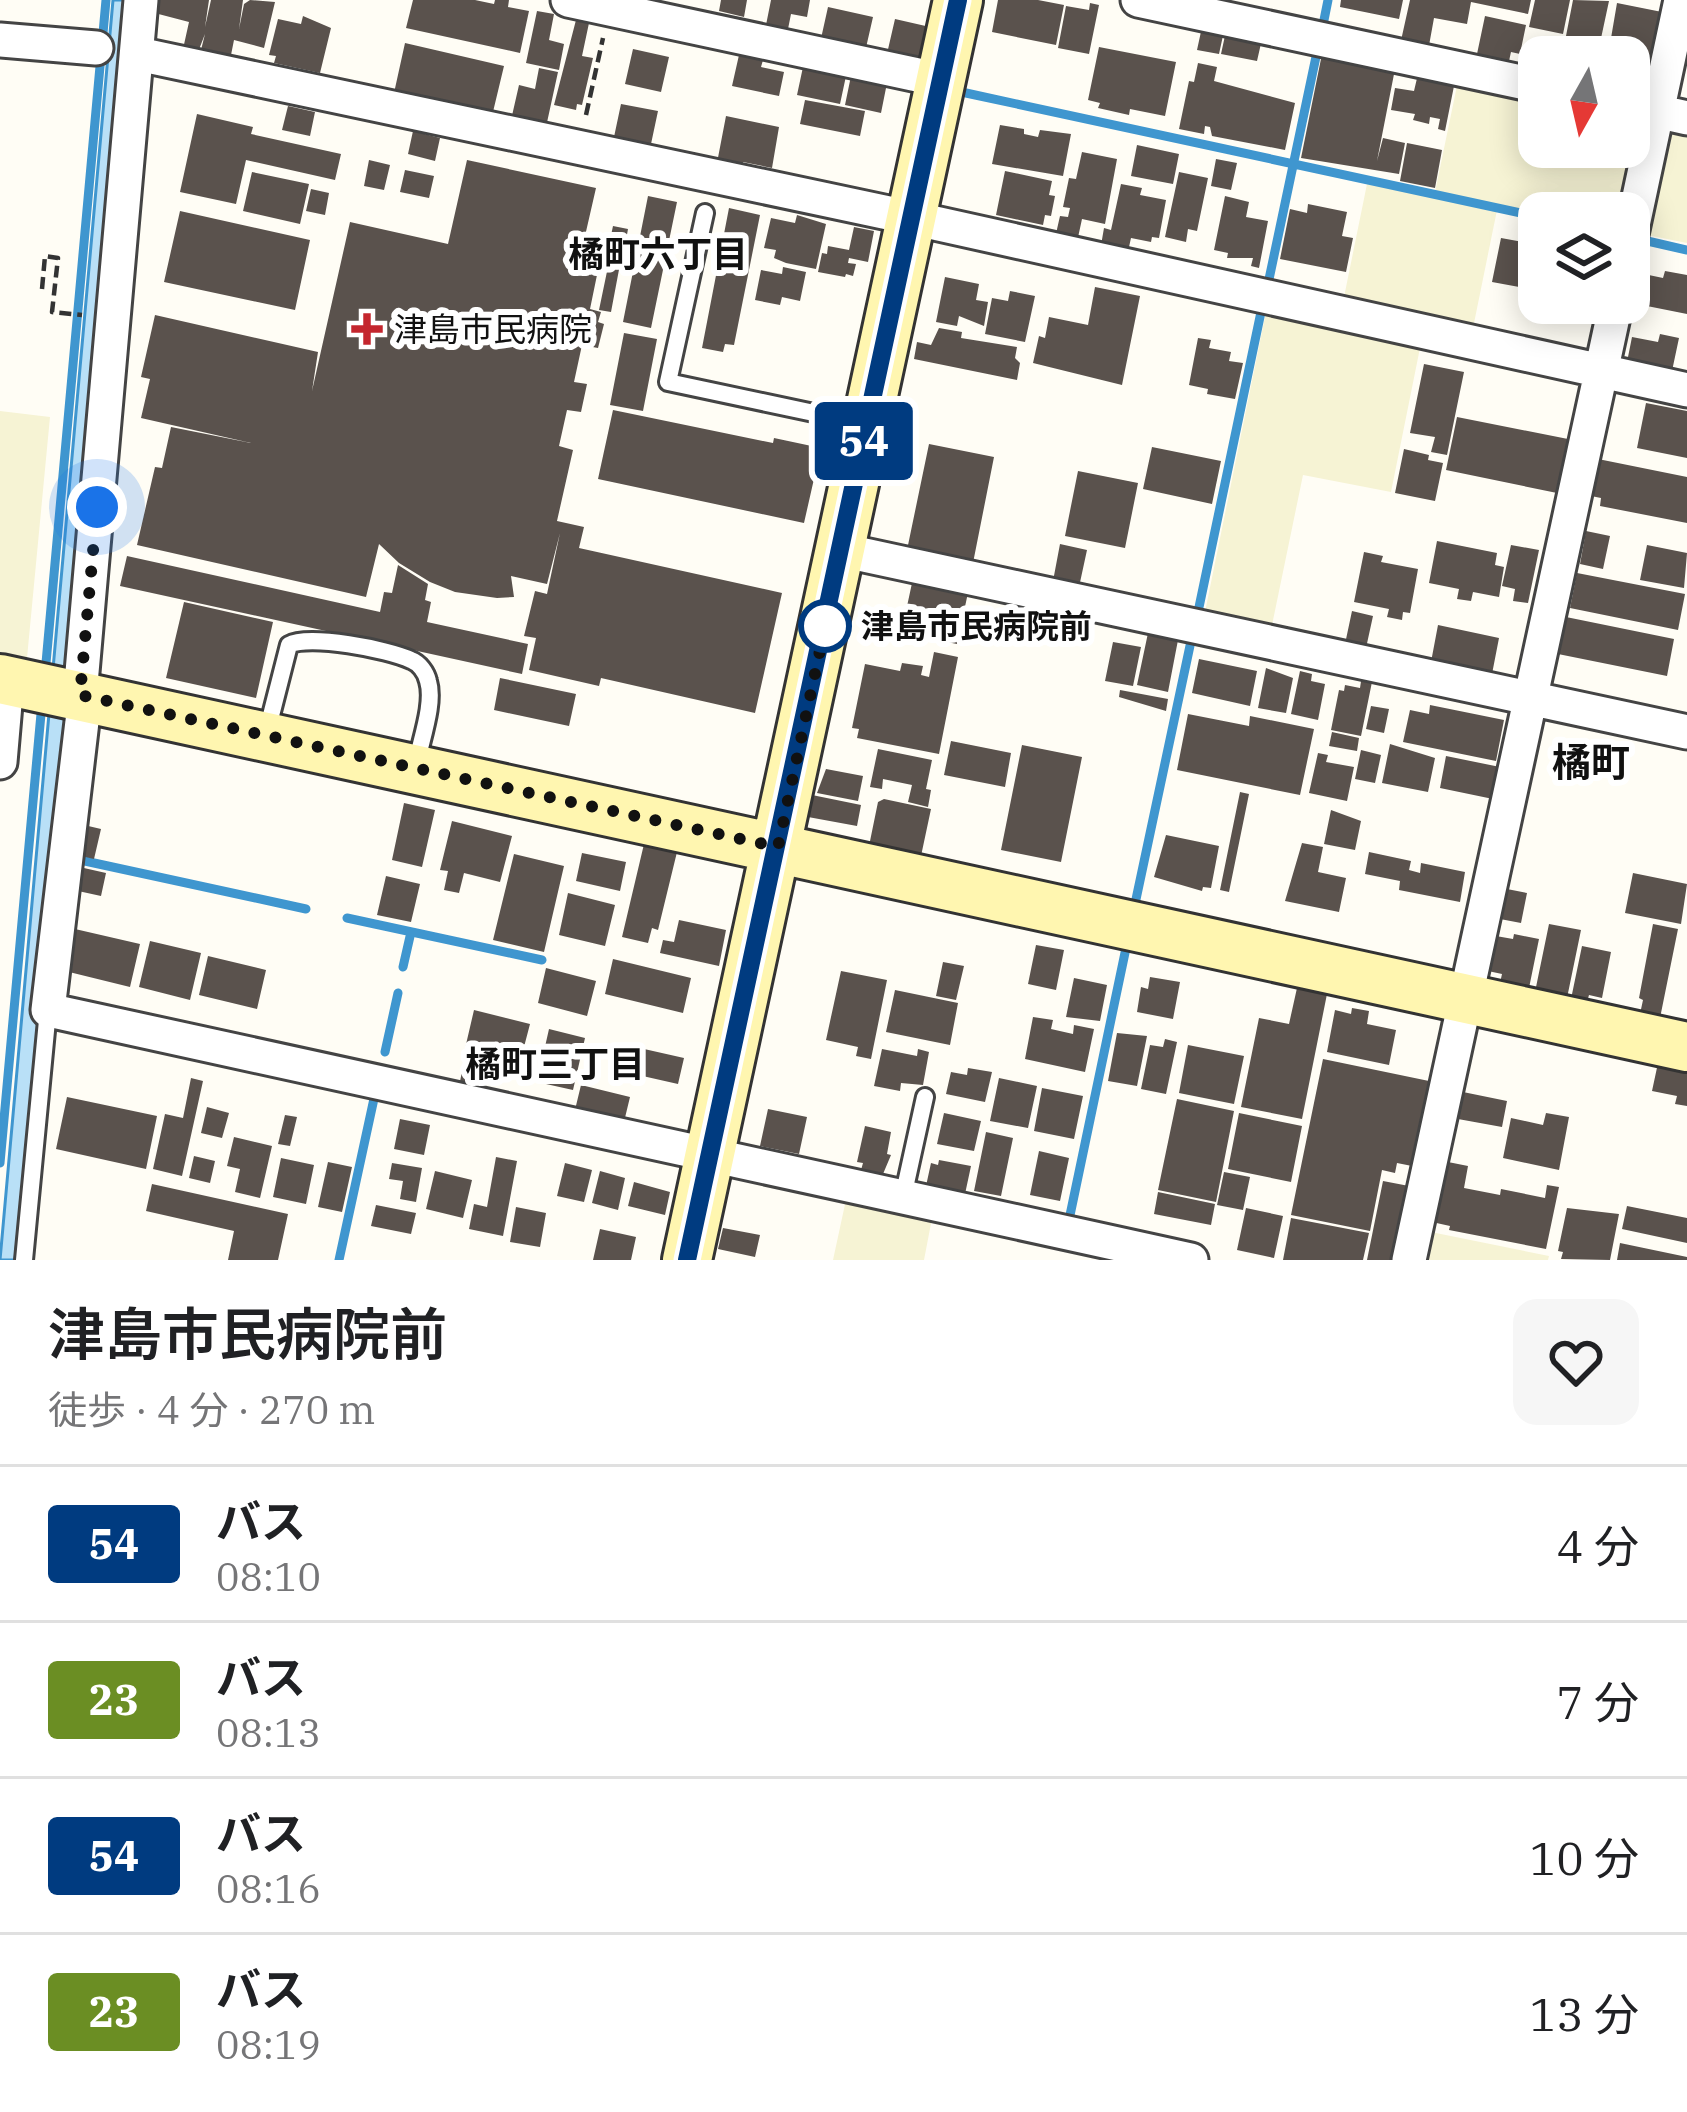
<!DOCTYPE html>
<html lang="ja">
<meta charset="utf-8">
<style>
body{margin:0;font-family:"IBM Plex Serif","Noto Sans JP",serif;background:#f6f6f6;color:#202124;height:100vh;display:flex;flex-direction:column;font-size:45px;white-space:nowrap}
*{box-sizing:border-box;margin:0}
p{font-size:39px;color:#757577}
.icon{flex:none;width:66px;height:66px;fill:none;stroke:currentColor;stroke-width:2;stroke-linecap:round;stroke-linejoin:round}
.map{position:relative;height:1260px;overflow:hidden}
.side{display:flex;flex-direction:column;background:#fff;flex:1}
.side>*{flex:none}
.badge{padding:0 24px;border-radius:9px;font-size:42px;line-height:78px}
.needle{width:78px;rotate:188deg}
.controls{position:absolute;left:1518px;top:36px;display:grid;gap:24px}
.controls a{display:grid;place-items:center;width:132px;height:132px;border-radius:24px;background:#fff;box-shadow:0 6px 30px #0003;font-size:60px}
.you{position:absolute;width:60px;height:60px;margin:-30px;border:9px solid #fff;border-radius:50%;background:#1a73e8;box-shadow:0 0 0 18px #1a73e833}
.map>.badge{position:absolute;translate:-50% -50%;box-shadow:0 0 0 6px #fff}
.round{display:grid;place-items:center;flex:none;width:126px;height:126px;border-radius:24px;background:#f6f6f6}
.headline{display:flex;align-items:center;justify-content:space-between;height:204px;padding:0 48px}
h1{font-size:57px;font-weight:600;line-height:90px}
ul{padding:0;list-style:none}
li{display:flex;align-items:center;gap:36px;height:156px;padding:0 48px;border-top:3px solid #e0e0e0}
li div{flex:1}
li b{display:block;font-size:45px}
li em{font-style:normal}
li .badge{min-width:132px;font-weight:700;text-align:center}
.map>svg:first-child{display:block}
.farmland{fill:#f6f3d4}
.water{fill:#b9e0f7;stroke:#3f96cf;stroke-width:3}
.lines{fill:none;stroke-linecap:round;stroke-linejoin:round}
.stream{stroke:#3f96cf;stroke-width:9}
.building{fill:#5a524d}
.lane-casing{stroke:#444;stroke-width:22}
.street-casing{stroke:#444;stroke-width:39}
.secondary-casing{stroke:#333;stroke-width:54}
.path{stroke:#333;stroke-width:4.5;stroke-dasharray:12 6;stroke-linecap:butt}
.lane{stroke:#fff;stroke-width:16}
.street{stroke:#fff;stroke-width:33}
.secondary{stroke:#fff6b0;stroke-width:48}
.line-casing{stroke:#fff;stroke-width:27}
.line{stroke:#003b80;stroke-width:18}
.walk{stroke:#111;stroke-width:12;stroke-dasharray:0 21.6}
.poi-dot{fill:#c4262e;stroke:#fff;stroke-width:4.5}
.stop-dot{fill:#fff;stroke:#003b80;stroke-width:6}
.labels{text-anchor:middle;stroke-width:12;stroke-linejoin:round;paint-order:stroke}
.poi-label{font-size:33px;fill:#111;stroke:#fff;text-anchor:start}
.stop-label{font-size:33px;font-weight:bold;fill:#111;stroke:#fff;text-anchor:start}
.neighbourhood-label{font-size:36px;font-weight:bold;fill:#111;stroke:#fff}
.quarter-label{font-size:39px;font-weight:bold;fill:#111;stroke:#fff}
</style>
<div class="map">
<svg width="1687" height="1260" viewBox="0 0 1687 1260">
<rect width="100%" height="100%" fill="#fffdf5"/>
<path class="farmland" d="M1459,76L1539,93V147H1629V111L1642,123L1623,213H1539L1435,192Z
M1665,121L1687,126V243L1642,234Z
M1367,184L1497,210L1472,333L1342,307Z
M1267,307L1422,338L1391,492L1303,475L1271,630L1204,617Z
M0,411L50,417L27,658L0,652Z
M847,1195L933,1213L924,1260H833Z
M1426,1231L1549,1256L1548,1260H1421Z"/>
<path class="water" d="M113,0H131L70,709L15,1260H0Z"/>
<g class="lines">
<path class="stream" d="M1323,25L1328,0
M966,93L1539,217
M1643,240L1687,250
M1268,284L1317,52
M1198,612L1261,312
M45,674L106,0
M71,858L306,909
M1135,904L1191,641
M347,918L542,960
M403,967L411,932
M385,1052L398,993
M0,1163L42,703
M1069,1220L1126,948
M339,1260L375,1094"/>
</g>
<path class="building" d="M150,0H209L205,27L211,0H243L239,29L244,4L250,0L275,2L264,48L234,40L230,60L200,54L205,34L198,52L183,49L189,22L147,11Z
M413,0H475L494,4L495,0H509L508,7L529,11L520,53L406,28Z
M721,0H747L744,17L719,11Z
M771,0H810L807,17L791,14L788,29L766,25Z
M998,0H1038L1064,5L1056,45L992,32Z
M1341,0H1403L1399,19L1340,7Z
M1410,0H1531L1528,14L1471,2L1467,24L1434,18L1428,51L1400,45Z
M1535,0H1570L1563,34L1529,27Z
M1573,0L1609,1L1600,43L1566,36Z
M1090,3L1099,5L1089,54L1058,48L1066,6L1089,10Z
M1617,3L1662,12L1650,64L1629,60L1625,57L1627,47L1610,44Z
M828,7L873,17L865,52L820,43Z
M537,11L554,14L549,40L564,44L559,70L526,63Z
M303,16L331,28L320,73L274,63L276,56L269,55L278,19L301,24Z
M1485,16L1526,25L1520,54L1511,52L1509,61L1477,54Z
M895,19L930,27L921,66L886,58Z
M576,20L589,23L582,56L593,58L582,105L577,104L576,110L554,105Z
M1202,27L1224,31L1219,54L1197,50Z
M1226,31L1262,39L1257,61L1221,54Z
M405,43L504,66L492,116L394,93Z
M1099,47L1176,62L1165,116L1130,109L1129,115L1098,108L1100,103L1088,100Z
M633,49L669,57L661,92L625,84Z
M1322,54L1395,69L1377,161L1383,138L1405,143L1399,174L1301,158Z
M739,55L763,60L761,67L784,72L779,96L732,86Z
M1629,62L1650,66L1645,92L1629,89Z
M1198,63L1217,67L1214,81L1295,103L1285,150L1212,136L1210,127L1205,126L1204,134L1179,129L1189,81L1194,82Z
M803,67L846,76L840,104L797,95Z
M539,68L558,72L546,127L511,120L519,85L535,89Z
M1418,74L1455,81L1445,131L1438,129L1440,119L1430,117L1429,124L1413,120L1415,114L1391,110L1395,88L1414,91Z
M851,76L887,83L881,113L845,105Z
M805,100L865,111L860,136L800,124Z
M621,104L658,111L651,144L614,137Z
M288,106L315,112L310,136L282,130Z
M197,114L253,127L251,134L341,154L335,180L246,160L236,204L180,192Z
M726,116L779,127L772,168L743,162L741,173L716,168Z
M1000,125L1024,129V134L1038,137L1040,130L1071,134L1063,176L992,164Z
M413,131L440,138L435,161L408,154Z
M1407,143L1442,150L1435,188L1400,181Z
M1137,145L1179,154L1173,184L1131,176Z
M1082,152L1117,159L1105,224L1082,219L1077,242L1055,238L1060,216L1068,217L1070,208L1063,207L1069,178L1076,179Z
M1216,159L1237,163L1231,190L1211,186Z
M369,160L390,165L384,190L364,186Z
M467,160L596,188L577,271L597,275L590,309L601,312L598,322L604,324L598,348L582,345L574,382L587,384L581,412L567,410L559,446L573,450L557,521L584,527L579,548L782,593L755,713L601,678L599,686L529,670L536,638L524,636L535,591L547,594L560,533L547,584L511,576L514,597L497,598L455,592L430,582L399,563L379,544L366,597L137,545L155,467L162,468L171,427L251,443L141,418L150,379L141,377L155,315L318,352L312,391L350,222L448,244Z
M405,170L434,176L429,198L400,192Z
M1005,171L1052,181L1049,195L1055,196L1051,216L1045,215L1043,225L996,215Z
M252,172L309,184L300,224L243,211Z
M1179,172L1208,178L1197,231L1188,229L1186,242L1165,237Z
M1121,184L1142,188L1140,195L1166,200L1159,238L1152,237L1151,242L1131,238L1127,256L1100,251L1104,228L1111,230Z
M311,189L329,193L325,215L306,211Z
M648,196L677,202L651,328L623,322Z
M1225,196L1249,202L1246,217L1268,221L1259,268L1251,266L1253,258H1227L1228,253L1214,250Z
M1308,204L1347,212L1342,236L1353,238L1346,272L1280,259L1290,209L1307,213Z
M729,208L760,215L734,345L725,344L723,352L702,348Z
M180,211L310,240L295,310L164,282Z
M797,215L826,224L816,269L786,263L774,258L776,250L764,248L771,218L795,223Z
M613,226L628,229L623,257L607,254Z
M854,227L874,231L868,262L849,258L848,263L856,264L853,276L846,274L845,277L818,272L822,253L827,254L828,246L849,250Z
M1525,232L1539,235V303H1548L1546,309L1527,305L1530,289L1492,282L1501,238L1523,242Z
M610,257L621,259L611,312L599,310Z
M783,267L806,272L800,301L782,297L780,305L755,300L761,270L782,274Z
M1665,271L1687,275V314L1637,304L1644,274L1663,278Z
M945,277L979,284L976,300L988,302L984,326L959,316L957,326L936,322Z
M1095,287L1140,296L1122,385L1033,363L1039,336L1045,338L1049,317L1088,325Z
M1010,291L1035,296L1025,342L985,334L992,298L1008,301Z
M939,328L962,332L961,338L1017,347L1015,358L1020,363L1017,380L914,359L917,342L931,345Z
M624,333L657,339L643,411L610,405Z
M1660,334L1679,338L1672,371L1627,362L1632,337L1658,342Z
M1198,338L1211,340L1209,348L1231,352L1229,361L1243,363L1235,399L1207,394L1208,389L1189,385Z
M1424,364L1464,372L1447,455L1431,452L1435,437L1410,433Z
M1646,403L1687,411V458L1637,448Z
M613,410L773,443L774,438L821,448L804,523L598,479Z
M1457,417L1568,439L1557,493L1446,470Z
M929,444L994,457L973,563L907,550Z
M1152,447L1221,461L1212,504L1143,489Z
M1404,449L1429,455L1428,460L1443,463L1435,501L1395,493Z
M1598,459L1687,477V523L1600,506L1601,498L1591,496Z
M1078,471L1138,483L1125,548L1065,536Z
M1586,531L1610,536L1603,569L1580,564Z
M1437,541L1497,553L1495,565L1504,567L1499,597L1473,592L1471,601L1457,599L1459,589L1429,583Z
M1060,544L1087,550L1079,587L1053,581Z
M1511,545L1539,550L1528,603L1513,601L1515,589L1502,586Z
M1647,545L1687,553L1684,588L1640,580Z
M1364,552L1383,556L1381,562L1418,569L1410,613L1403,612L1402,620L1387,617L1389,609L1354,602Z
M127,556L380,612L384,592L392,593L398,565L428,584L425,600L431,602L427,622L528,644L522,674L120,586Z
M1577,573L1685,594L1678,630L1570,608Z
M918,578L969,588L957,644L907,634L909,625H903L912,583L917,584Z
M184,602L273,622L256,698L166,678Z
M1352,611L1373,616L1366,648L1345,644Z
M1566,617L1674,639L1667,676L1558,654Z
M1438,625L1499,638L1492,674L1431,662Z
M1148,633L1178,640L1168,692L1137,685Z
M1113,642L1141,647L1133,686L1105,681Z
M934,652L958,657L939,754L857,738L859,729L852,728L865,664L900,671L902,663L923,666L921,675L929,677Z
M1199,659L1257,671L1250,706L1192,693Z
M1266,668L1293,678L1286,713L1258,708Z
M1300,671L1312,674L1311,681L1325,684L1318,720L1291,714Z
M1362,675L1373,677L1361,736L1331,730L1339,690L1344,691L1345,685L1360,688Z
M500,678L576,694L569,726L494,710Z
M1120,690L1168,699L1166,711L1119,697Z
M1430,705L1504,720L1496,761L1403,742L1410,710L1429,714Z
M1371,706L1389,709L1384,733L1366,729Z
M1188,714L1249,726L1250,716L1314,729L1300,795L1177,770Z
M1332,732L1359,738L1357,751L1329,746Z
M951,741L1011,753L1005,787L944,775Z
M1390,744L1435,758L1428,792L1382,783Z
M1022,745L1082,757L1061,862L1001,850Z
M878,749L932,760L926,789L931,790L928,807L908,802L912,785L883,779L882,789L870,787Z
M1361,750L1381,755L1375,783L1355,779Z
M1318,753L1328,755L1326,762L1354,767L1347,801L1309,793Z
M1446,756L1500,767L1493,799L1440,788Z
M826,769L863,776L858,801L817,793Z
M1240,792L1249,794L1229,892L1220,890Z
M812,795L861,805L857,826L808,817Z
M884,799L931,809L921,856L869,846L878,802Z
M404,803L435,810L422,867L392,860Z
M1331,810L1361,821L1355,850L1324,844Z
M452,821L512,836L500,882L464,873L459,893L444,890L448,871L440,870Z
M84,825L101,829L94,859L77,855Z
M1166,835L1219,846L1211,888L1203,887L1202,891L1154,877Z
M1302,843L1323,847L1318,872L1346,878L1339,912L1285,901Z
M644,844L677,852L658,930L652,928L648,943L622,937Z
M1369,852L1411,861L1409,870L1420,873L1421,863L1465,872L1460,902L1399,890L1400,881L1365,874Z
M582,853L626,862L620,891L576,881Z
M514,854L564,866L544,952L493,940Z
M75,866L106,873L101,896L69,889Z
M1633,873L1687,884L1681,924L1625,913Z
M386,876L420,884L411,922L377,915Z
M1507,889L1527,893L1521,923L1500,919Z
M568,893L615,905L605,946L559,935Z
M679,920L726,930L719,966L660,953L663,940L674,942Z
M1549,924L1581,930L1567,998L1535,992Z
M1653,924L1678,929L1660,1018L1640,1014L1643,1000L1639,998Z
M75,929L140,944L130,987L65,971Z
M1514,934L1539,939L1529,988L1500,983L1502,974L1488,971L1496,936L1513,939Z
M150,941L201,953L190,1000L139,987Z
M1036,945L1064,950L1056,990L1028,984Z
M1582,946L1611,952L1602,998L1589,995L1587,1002L1571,999Z
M208,956L266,970L257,1009L199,995Z
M613,959L691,978L683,1013L605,994Z
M943,962L964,966L956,1000L936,996Z
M546,968L596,981L587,1016L538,1003Z
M841,971L887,980L871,1059L856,1056L858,1047L826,1040Z
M1150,977L1180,982L1173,1019L1137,1012L1141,987L1148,989Z
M1074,978L1107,985L1100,1021L1066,1017Z
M1297,988L1327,994L1302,1119L1241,1107L1259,1018L1289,1024Z
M895,990L958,1003L950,1045L886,1032Z
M1352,1008L1369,1011L1367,1024L1396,1030L1389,1065L1327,1052L1335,1010L1351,1014Z
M474,1010L530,1024L519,1066L464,1053Z
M1033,1017L1053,1020L1051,1029L1073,1034L1074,1025L1094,1029L1085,1072L1025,1059Z
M549,1029L585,1038L573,1090L537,1082Z
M1117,1033L1147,1036L1137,1086L1108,1081Z
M1165,1039L1177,1042L1166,1094L1141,1089L1150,1045L1163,1047Z
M622,1044L684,1058L678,1084L616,1070Z
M1188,1045L1244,1056L1234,1104L1179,1093Z
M882,1049L917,1056L918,1049L929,1052L923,1085L901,1083L900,1091L874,1086Z
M1323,1059L1429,1081L1412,1166L1397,1163L1395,1173L1382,1170L1370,1231L1291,1215Z
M1658,1063L1687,1069V1106L1675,1104L1677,1096L1652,1091Z
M463,1067L486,1072L482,1092L459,1086Z
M968,1068L992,1072L985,1102L946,1094L951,1072L967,1075Z
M191,1078L203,1081L182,1176L153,1169L165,1114L183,1118Z
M999,1078L1037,1086L1028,1128L990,1121Z
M581,1085L630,1097L623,1126L574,1114Z
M1042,1088L1083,1096L1074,1139L1034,1131Z
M1463,1092L1507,1101L1502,1127L1458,1119Z
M67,1097L157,1116L146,1169L56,1149Z
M1177,1099L1234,1111L1216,1202L1158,1190Z
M207,1107L229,1113L222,1138L201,1133Z
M768,1109L807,1117L799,1154L760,1146Z
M944,1113L981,1121L974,1151L937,1144Z
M1239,1113L1302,1126L1291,1182L1228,1169Z
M1546,1113L1569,1117L1559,1170L1503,1158L1511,1118L1543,1125Z
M285,1115L297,1117L290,1146L278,1144Z
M400,1119L430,1125L424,1155L394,1149Z
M865,1126L891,1132L887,1154L891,1155L883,1174L861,1170L863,1163L857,1162Z
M986,1132L1013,1138L1001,1196L974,1191Z
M234,1137L272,1146L260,1198L235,1192L240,1169L227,1166Z
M1039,1151L1069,1158L1060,1201L1030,1195Z
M194,1156L215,1161L210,1183L189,1178Z
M496,1157L517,1161L503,1236L469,1229L474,1204L487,1207Z
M281,1158L314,1165L306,1204L273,1197Z
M939,1160L971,1166L965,1194L926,1186L931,1163L938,1165Z
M328,1162L352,1167L342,1212L318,1207Z
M1448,1162L1468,1166L1464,1188L1500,1195L1501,1189L1545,1198L1547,1185L1559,1187L1546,1249L1449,1230L1450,1226L1432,1222Z
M392,1163L422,1168L416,1202L400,1199L403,1181L389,1179Z
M565,1163L592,1170L584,1202L557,1196Z
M435,1171L472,1180L463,1218L426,1209Z
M600,1171L625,1178L618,1210L592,1203Z
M1224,1172L1250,1177L1243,1210L1217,1205Z
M1383,1181L1409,1186L1394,1260H1367Z
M634,1182L670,1192L665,1215L628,1206Z
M152,1184L288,1214L278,1260H228L234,1231L146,1211Z
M1158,1192L1215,1204L1211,1225L1154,1214Z
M376,1205L416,1213L411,1234L371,1226Z
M1627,1206L1687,1218V1243L1622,1229Z
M516,1207L546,1213L540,1247L510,1242Z
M1246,1208L1283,1216L1274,1258L1237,1250Z
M1567,1208L1619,1214L1610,1260L1561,1259L1563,1252L1558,1251Z
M1291,1218L1369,1233L1363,1260H1283Z
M723,1228L760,1235L755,1257L718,1249Z
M600,1229L636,1237L631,1260H593Z
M1620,1243L1687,1257V1260H1617Z"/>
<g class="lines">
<defs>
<path id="lane" d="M705,213L668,382L861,423
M266,735L289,645C308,634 388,649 411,660C419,663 426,672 428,681C435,704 420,742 416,766
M903,1197L925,1097
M24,1260L48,1010"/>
<path id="street" d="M568,0L941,80
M1138,0L1539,86
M0,40L96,48
M138,54L912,218L1687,390
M1629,105L1687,118
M1629,244L1681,0
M841,550L1687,732
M80,695L141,0
M85,696L48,1010L1191,1260
M0,762L7,681
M1409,1260L1616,303"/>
<path id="secondary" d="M0,679L1687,1047
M687,1260L958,0"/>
</defs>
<use href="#lane" class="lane-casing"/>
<use href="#street" class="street-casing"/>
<use href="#secondary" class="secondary-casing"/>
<path class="path" d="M586,115L603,38
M42,289L45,256L58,258L52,312L82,315"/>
<use href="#lane" class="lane"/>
<use href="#street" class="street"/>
<use href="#secondary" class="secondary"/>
</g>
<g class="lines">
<defs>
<path id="line" d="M687,1260L958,0"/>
</defs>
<use href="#line" class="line-casing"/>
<use href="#line" class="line"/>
<path class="walk" d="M97,507L80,695L778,847L829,608L825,626"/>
</g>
<path class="poi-dot" d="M361 311h12v12h12v12h-12v12h-12v-12h-12v-12h12z"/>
<circle class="stop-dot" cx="825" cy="626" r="24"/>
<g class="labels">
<g class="poi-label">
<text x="394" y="341">津島市民病院</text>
</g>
<g class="stop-label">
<text x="861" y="638">津島市民病院前</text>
</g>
<g class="neighbourhood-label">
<text x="658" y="267">橘町六丁目</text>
<text x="555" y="1077">橘町三丁目</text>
</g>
<g class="quarter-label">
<text x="1591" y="776">橘町</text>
</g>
</g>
</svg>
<div class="controls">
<a><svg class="needle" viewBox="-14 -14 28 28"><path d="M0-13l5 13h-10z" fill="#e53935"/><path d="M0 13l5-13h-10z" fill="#757577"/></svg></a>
<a><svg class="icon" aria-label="layers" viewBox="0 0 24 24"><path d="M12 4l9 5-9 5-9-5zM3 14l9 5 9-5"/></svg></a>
</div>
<div class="you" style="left:97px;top:507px"></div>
<b class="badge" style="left:864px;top:441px;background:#003b80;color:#fff">54</b>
</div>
<section class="side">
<div class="headline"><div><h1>津島市民病院前</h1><p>徒歩 · 4 分 · 270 m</p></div><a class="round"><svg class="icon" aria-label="heart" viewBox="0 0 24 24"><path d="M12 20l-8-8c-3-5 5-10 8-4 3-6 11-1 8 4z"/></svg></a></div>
<ul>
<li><span class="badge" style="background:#003b80;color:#fff">54</span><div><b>バス</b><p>08:10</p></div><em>4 分</em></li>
<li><span class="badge" style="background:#6b8e23;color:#fff">23</span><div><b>バス</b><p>08:13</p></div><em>7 分</em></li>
<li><span class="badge" style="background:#003b80;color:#fff">54</span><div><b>バス</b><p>08:16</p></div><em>10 分</em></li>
<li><span class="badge" style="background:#6b8e23;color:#fff">23</span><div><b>バス</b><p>08:19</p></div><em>13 分</em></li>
</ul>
</section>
